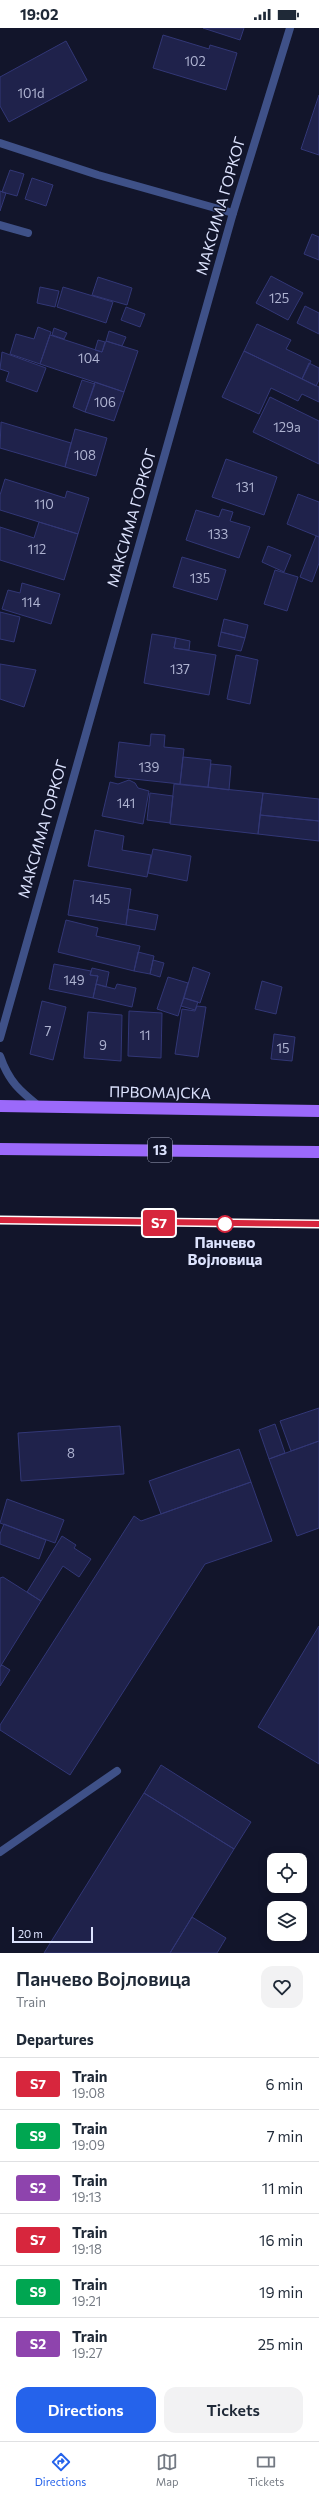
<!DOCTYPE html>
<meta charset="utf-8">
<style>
body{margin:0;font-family:Commissioner,sans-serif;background:#f2f2f3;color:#1f2937;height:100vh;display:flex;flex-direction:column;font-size:15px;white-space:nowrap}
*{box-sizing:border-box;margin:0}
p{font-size:13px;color:#747a83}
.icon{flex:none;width:22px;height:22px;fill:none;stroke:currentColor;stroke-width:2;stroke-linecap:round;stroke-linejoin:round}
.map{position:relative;height:1925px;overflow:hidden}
.details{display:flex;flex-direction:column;background:#fff;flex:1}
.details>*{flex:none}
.badge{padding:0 8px;border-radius:3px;font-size:14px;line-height:26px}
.controls{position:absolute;left:267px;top:1825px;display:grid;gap:8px}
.controls a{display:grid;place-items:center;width:40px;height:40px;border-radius:8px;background:#fff;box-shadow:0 2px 10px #0003;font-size:20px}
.scale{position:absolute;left:12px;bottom:10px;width:81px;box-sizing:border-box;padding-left:4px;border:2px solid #dde3fe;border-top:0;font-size:11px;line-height:14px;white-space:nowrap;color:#dde3fe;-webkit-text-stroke:3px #12152b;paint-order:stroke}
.map>.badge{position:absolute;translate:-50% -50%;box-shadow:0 0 0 2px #fff}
h2{padding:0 16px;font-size:15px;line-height:36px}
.round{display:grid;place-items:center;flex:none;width:42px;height:42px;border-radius:12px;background:#f2f2f3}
.overview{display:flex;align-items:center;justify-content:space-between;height:68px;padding:0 16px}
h1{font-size:19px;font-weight:600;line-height:30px}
.cta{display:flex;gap:8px;margin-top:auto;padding:8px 16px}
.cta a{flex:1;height:46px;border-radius:12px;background:#2563eb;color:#fff;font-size:16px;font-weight:600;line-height:46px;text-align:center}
.cta a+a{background:#f2f2f3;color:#1f2937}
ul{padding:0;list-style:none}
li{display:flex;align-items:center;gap:12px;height:52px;padding:0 16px;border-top:1px solid #e0e1e3}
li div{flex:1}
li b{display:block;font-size:15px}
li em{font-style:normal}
li .badge{min-width:44px;font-weight:700;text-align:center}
.status{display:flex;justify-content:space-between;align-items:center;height:28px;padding:0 20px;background:#fff;direction:ltr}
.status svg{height:11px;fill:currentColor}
.tabs{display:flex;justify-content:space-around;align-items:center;height:56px;border-top:1px solid #e0e1e3;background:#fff;font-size:11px;color:#747a83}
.tabs a{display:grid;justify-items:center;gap:2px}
.tabs .current{color:#2563eb}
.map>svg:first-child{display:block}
.building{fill:#1f224b;stroke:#323776}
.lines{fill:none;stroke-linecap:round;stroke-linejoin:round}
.service{stroke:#3f5188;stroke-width:8}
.minor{stroke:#3f5188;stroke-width:8}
.primary{stroke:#9b69fa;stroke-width:12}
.rail-casing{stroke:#11f7ce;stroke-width:4.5}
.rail{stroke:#12152b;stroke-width:3;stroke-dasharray:9;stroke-linecap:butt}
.line-casing{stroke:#fff;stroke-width:9}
.line{stroke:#d7263d;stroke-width:6}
.stop-dot{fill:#fff;stroke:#d7263d;stroke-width:2}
.labels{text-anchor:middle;stroke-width:3;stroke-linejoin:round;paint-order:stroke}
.number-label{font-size:13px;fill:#aeb3d1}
.shield{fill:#12152b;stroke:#a0a5bf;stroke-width:1}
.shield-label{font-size:14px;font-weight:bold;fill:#dde3fe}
.street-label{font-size:15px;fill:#dde3fe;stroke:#12152b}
.stop-label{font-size:15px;font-weight:bold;fill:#dde3fe;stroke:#12152b}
</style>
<div class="status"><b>19:02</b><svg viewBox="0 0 49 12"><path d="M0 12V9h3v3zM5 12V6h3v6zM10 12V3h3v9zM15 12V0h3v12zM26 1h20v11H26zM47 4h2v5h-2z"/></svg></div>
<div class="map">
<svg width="319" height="1925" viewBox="0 0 319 1925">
<rect width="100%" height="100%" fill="#12152b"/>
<path class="building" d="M203,0H244L240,12Z
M163,7L209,21L210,17L237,25L226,62L153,40Z
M66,13L87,52L9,94L0,78V49Z
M319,67V127L301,121Z
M10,142L24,146L17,168L2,164Z
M32,150L53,157L46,178L25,171Z
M0,163L6,165L0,183Z
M312,206L319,209V232L304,226Z
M271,248L303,265L288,292L256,275Z
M98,249L132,260L127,277L92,267Z
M40,259L59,263L55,279L37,275Z
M63,259L113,274L106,295L57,279Z
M305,278L319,285V306L297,295Z
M126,279L145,286L140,299L121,292Z
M257,296L291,312L286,321L311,333L302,351L244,323Z
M38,299L51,304L40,336L10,326L16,306L34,311Z
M54,300L67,305L64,311L52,307Z
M109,303L126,309L122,318L106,313Z
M50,307L102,324L106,313L138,323L124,364L40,336Z
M98,312L105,314L102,324L95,322Z
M244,323L319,359V374L302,366L298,373L271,360L259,386L222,369Z
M2,324L46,340L37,364L6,353L9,344L0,341Z
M309,335L319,340V352L316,358L302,351Z
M82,352L95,356L85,384L73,379Z
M95,354L124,364L114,393L85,384Z
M270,369L319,393V436L253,404Z
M1,394L71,415L65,439L0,420Z
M75,401L107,410L96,448L65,439Z
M226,431L277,449L264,487L212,469Z
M5,451L65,470L67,463L89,470L78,506L0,482V467Z
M298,466L319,474V509L287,496Z
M222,481L233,484L230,493L250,499L239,530L186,512L196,482L219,489Z
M39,494L78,506L64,552L0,532V499L34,510Z
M316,508L319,509V535L312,554L300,549Z
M268,518L291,527L284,544L262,534Z
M182,529L226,542L217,572L173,559Z
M275,542L298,549L287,583L264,576Z
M22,555L60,566L51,596L2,581L8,562L20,565Z
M0,584L20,589L14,614L0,611Z
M224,591L248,597L245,610L221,604Z
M221,604L245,610L241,623L218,618Z
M152,606L176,610L174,620L216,627L209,667L144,655Z
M176,610L190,613L189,622L174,620Z
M236,627L258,632L250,676L227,671Z
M0,636L36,642L24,679L0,671Z
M151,706L165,707L164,719L184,721L180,756L115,749L119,714L150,718Z
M183,729L211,732L208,759L180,756Z
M211,736L231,738L229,762L208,759Z
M129,752L135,755L138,760L149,763L143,796L102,788L110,754L118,756Z
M174,756L263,765L258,806L170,796Z
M150,765L173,768L170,795L147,792Z
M263,765L319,771V793L260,787Z
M260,787L319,793V813L258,806Z
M95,802L124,808L122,822L151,827L147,849L88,838Z
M153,821L191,828L187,853L148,845Z
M74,852L131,861L126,897L68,887Z
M128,881L158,887L155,902L126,897Z
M66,892L98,900L96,908L140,918L134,943L58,924Z
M138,924L154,928L150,946L134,943Z
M153,932L164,935L160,949L150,946Z
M54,936L91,943L90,947L98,948L93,970L49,961Z
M193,939L210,945L200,975L184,970Z
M92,940L109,944L106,959L96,956L98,948L90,947Z
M168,949L188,955L178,988L157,981Z
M262,953L282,959L276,986L255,981Z
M96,956L115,961L117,956L136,960L132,979L93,970Z
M184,970L198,974L195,982L181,978Z
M42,973L66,979L53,1032L30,1026Z
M197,978L206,979L198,1029L175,1026L182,981L195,983Z
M129,983L162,985L161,1030L128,1028Z
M88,984L122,987L121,1033L84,1030Z
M274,1006L295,1009L292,1033L271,1031Z
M319,1380V1413L291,1423L280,1393Z
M275,1396L285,1425L269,1431L259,1402Z
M120,1398L124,1446L21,1453L18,1405Z
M319,1413V1500L297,1508L269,1431Z
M239,1421L251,1454L161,1486L149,1453Z
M251,1454L272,1513L205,1536L70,1747L0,1702V1697L134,1488L141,1493Z
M7,1471L64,1492L55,1515L0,1495Z
M4,1496L46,1512L39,1531L0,1516V1506Z
M62,1508L76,1517L74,1520L91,1531L79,1549L63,1538L41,1573L27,1564Z
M3,1549L41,1573L0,1639V1550Z
M319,1598V1736L258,1699Z
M2,1637L10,1642L0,1658V1639Z
M161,1737L251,1794L234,1821L144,1765Z
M144,1765L234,1821L192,1889L170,1925H44Z
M192,1889L226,1910L217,1925H170Z"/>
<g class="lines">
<path class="service" d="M0,115L98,147L233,185
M0,197L28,205
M0,1824L117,1743"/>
<path class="minor" d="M0,1010L233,185L290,0
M0,1028C9,1054 20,1063 40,1079"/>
<path class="primary" d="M0,1078L319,1083
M0,1121L319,1124"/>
<defs>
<path id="rail" d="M0,1192L319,1196"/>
</defs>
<use href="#rail" class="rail-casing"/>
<use href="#rail" class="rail"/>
</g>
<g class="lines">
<defs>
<path id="line" d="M0,1192L319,1196"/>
</defs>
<use href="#line" class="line-casing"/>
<use href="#line" class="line"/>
</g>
<circle class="stop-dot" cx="225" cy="1196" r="8"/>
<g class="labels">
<g class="number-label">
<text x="195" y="38">102</text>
<text x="31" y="70">101d</text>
<text x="279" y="275">125</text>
<text x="89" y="335">104</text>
<text x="105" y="379">106</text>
<text x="287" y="404">129a</text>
<text x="85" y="432">108</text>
<text x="245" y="464">131</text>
<text x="44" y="481">110</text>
<text x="218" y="511">133</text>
<text x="37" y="526">112</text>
<text x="200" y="555">135</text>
<text x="31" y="579">114</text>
<text x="180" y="646">137</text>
<text x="149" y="744">139</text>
<text x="126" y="780">141</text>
<text x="100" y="876">145</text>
<text x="74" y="957">149</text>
<text x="48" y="1008">7</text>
<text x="145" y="1012">11</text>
<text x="103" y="1022">9</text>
<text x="283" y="1025">15</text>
<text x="71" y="1430">8</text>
</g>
<rect class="shield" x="148" y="1110" width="24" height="24" rx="3"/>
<g class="shield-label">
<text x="160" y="1127">13</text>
</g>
<g class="street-label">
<text transform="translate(221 178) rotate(-74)" y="5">МАКСИМА ГОРКОГ</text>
<text transform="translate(132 490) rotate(-74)" y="5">МАКСИМА ГОРКОГ</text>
<text transform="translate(43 801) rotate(-74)" y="5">МАКСИМА ГОРКОГ</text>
<text transform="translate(160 1065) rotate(1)" y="5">ПРВОМАЈСКА</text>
</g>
<g class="stop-label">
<text x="225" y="1220">Панчево<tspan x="225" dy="17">Војловица</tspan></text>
</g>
</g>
</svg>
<div class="controls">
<a><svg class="icon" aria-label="locate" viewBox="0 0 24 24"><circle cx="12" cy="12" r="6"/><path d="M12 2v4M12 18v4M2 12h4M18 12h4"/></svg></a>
<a><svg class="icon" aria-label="layers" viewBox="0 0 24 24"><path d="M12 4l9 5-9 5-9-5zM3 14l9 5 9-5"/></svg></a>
</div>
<div class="scale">20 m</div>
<b class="badge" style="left:159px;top:1195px;background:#d7263d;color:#fff">S7</b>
</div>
<section class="details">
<div class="overview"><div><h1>Панчево Војловица</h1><p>Train</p></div><a class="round"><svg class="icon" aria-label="heart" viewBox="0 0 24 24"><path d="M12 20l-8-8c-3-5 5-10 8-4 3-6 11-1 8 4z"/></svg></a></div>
<h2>Departures</h2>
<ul>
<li><span class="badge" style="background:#d7263d;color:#fff">S7</span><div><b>Train</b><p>19:08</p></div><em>6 min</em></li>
<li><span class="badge" style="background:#00a651;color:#fff">S9</span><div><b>Train</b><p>19:09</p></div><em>7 min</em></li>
<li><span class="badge" style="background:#8e44ad;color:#fff">S2</span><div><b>Train</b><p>19:13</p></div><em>11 min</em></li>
<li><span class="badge" style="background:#d7263d;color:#fff">S7</span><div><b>Train</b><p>19:18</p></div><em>16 min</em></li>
<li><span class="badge" style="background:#00a651;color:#fff">S9</span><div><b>Train</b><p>19:21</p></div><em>19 min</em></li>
<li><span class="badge" style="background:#8e44ad;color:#fff">S2</span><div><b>Train</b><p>19:27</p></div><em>25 min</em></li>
</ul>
<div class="cta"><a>Directions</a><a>Tickets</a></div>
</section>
<nav class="tabs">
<a class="current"><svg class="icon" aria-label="directions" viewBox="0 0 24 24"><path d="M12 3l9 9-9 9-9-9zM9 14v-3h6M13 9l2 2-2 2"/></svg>Directions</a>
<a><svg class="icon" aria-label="map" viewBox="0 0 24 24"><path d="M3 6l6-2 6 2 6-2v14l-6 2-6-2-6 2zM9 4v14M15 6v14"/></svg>Map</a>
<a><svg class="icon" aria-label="tickets" viewBox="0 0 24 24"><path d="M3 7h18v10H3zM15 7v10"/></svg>Tickets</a>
</nav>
